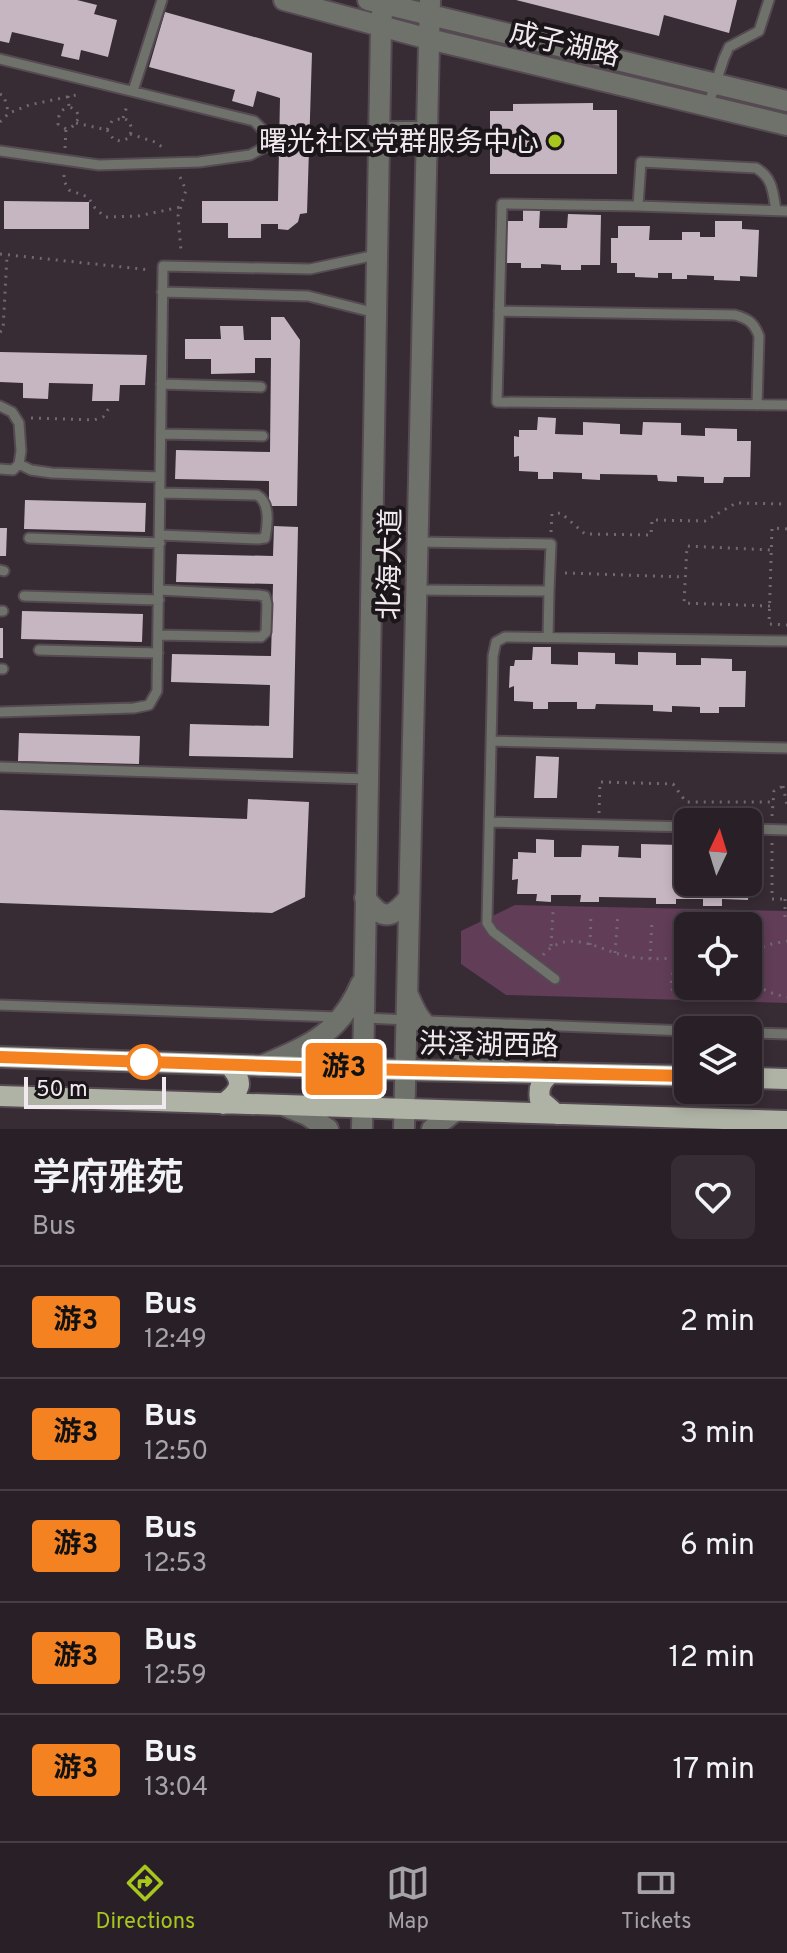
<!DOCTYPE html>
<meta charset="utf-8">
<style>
body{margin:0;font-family:Overpass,"Noto Sans SC",sans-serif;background:#352d33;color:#f1f3f6;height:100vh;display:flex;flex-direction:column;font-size:30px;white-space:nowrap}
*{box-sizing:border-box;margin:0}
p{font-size:26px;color:#a5a3a7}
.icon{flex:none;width:44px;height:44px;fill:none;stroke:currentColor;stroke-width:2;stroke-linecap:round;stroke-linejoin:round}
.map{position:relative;height:1129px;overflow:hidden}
.panel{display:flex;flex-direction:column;background:#292027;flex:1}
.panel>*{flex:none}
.badge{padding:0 16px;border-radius:6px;font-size:28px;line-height:52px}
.needle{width:52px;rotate:4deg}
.buttons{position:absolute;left:674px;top:808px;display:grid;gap:16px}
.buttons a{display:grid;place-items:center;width:88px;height:88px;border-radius:12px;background:#292027;box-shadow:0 4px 12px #0003,0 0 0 2px #453e44;font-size:40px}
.scale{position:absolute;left:24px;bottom:20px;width:142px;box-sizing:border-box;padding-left:8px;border:4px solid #f1e9ef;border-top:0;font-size:22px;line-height:28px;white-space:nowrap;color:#f1e9ef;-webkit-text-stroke:6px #1b1619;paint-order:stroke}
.map>.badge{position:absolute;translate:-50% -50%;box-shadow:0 0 0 4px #fff}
.round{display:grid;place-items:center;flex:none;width:84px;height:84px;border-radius:12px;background:#352d33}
.headline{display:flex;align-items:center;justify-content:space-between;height:136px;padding:0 32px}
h1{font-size:38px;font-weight:600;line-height:60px}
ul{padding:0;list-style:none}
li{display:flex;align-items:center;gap:24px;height:112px;padding:0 32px;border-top:2px solid #453e44}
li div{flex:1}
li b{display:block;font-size:30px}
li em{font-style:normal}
li .badge{min-width:88px;font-weight:700;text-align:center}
.menu{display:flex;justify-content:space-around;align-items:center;height:112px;border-top:2px solid #453e44;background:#292027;font-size:22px;color:#a5a3a7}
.menu a{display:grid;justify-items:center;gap:4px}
.menu .active{color:#a7c71e}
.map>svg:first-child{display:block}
.garden{fill:#613d57;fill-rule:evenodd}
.building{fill:#c6b6c1}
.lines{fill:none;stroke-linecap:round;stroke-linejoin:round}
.service-casing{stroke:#554952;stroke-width:13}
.tertiary-casing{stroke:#554952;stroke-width:24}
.primary-casing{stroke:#554952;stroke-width:24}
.path{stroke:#726870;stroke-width:3;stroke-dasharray:2 6;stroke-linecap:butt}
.service{stroke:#6f716b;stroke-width:9}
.tertiary{stroke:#6f716b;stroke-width:20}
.primary{stroke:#afb3a5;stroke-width:20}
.line-casing{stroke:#fff;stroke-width:18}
.line{stroke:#f58220;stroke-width:12}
.poi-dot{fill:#a7c71e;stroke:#1b1619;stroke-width:3}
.stop-dot{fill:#fff;stroke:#f58220;stroke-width:4}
.labels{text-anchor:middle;stroke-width:8;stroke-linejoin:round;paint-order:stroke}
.street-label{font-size:28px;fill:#f1e9ef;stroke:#1b1619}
.poi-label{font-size:28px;fill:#f1e9ef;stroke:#1b1619;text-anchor:end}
</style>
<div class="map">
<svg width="787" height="1129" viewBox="0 0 787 1129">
<rect width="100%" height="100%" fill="#372b34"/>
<path class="garden" d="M515,905L787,911V1003L506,995L461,964V931ZM688,926H748V986H688Z"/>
<path class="building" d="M0,0H77L97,5L94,14L117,20L108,57L81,50L79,60L61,56L64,44L12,32L9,43L0,41Z
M516,0H737L729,33L664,15L659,36Z
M165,12L312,53L307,213L300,214L298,222L288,230L278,229V224H261V238H228V223H202V201H278L280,98L257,91L253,107L232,101L235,90L149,67Z
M593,103V110H617V174H490V111H513V104Z
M4,201L89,202V229H4Z
M523,210H540L539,228H567L568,214L601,215L600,265H581V270H561V265L541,264V268H521V263H505L506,221H523Z
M715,221H742V229L759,230L757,277L740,276V281L714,280V276L687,275V279H672V273H658V278L635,277V273H617V263H611V238H618V226H650L649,240H682V232H700V237H715Z
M271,317H284L300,340L297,506H269V481L175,479L176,450L270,452L271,358H255V373L211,374V359H185V339H221L220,326H243L244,340H271Z
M0,352L147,355L145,385H120L119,401H92L93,384L49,383L48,399L23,398V383L0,382Z
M538,417L556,418L555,434L583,435V422L620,424V434L642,435L643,422L681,423V435L705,436V428L737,429V441H751L750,477H724L723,483H704V477L677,476V482L658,481L657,475L600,474V480L582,479V473L553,472V479H538V472L519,471V456L514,457V436L519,437V430H537Z
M25,500L146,503L145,532L24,529Z
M274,526L298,527L293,758L189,756L190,724L269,726L270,685L171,682L172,654L271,656L273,584L176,582L177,554L273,556Z
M0,528H7L6,556H0Z
M22,611L143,614L142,642L21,639Z
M0,628H3V658H0Z
M533,647H551V664L578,665V652L615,653V664L638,665V652L676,653V665H701V658L732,659V671H746L745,707H719V713H700V707L672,706V712L653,711V705L596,704L595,709H577V702H548V709H533V702L514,701V686L509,688L510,666H514L515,660H532Z
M19,733L140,736L139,764L18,761Z
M536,756L559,757L557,798H534Z
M248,799L309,802L305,897L272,913L0,903V810L247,819Z
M536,839L554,840V857H581L582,845L619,846L618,857L641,858V844L680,845V857L688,858V882H749L748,900L722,899V906H703V899H676V904H656V898L599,897V902H580L581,895H551V902L536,901L537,894H517L518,879L512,880L513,859H518V852L536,853Z"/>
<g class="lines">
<defs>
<path id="service" d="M0,59L254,121L265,132V147L250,155L199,162L99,165L0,151
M133,91L162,0
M708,106L724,58L729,47L759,31L769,0
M638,206L641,162L756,168C773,178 773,192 776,211
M787,211L638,206L502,204L497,402L787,405
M162,292L308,296L376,313
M499,311L735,315C749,319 754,323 759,336L757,405
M161,384L261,387
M0,406L12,412L19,423L21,451L19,464L13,470L0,469
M161,434L263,436
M19,464L31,470L52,473L160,477
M160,535L258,539L265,538C268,524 270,502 257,495L160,493
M29,538L160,543
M0,570L4,571
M416,590L549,591L551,544L419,542
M24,596L159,600
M0,611H3
M158,635L261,637L266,632L267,604L265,596L258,595L159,590
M548,638L549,591
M39,650L158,653
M0,669H3
M0,712L134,708L149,705L157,691L163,266L310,269L376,255
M491,741L787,748
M0,767L367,779
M490,822L688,827
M748,829L787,830
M555,979L493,932L487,923L493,656L496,642L505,637L787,641
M0,1005L337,1017
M364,1018L409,1020
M428,1021L688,1031
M748,1033L787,1034"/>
<path id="tertiary" d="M284,0L429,39L787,125
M368,0L787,101
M380,132H426
M365,898C383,921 391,919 409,898
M408,995C412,1004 416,1015 423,1022C446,1047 479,1059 509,1072
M261,1066C308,1046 340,1034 361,984
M285,1106L307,1115L328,1129
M362,1129L381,27L383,0
M404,1129L430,0
M432,1129L455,1111"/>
<path id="primary" d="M0,1057L363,1069L688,1076
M551,1073C541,1081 538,1087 540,1100L556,1114
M748,1078L787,1079
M0,1096L787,1121
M223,1104C241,1091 245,1082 229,1065"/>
</defs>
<use href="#service" class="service-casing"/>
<use href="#tertiary" class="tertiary-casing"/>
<use href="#primary" class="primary-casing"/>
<path class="path" d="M0,94L4,96L8,111
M68,96L69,106C61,110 58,114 58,124L66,129L73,126L79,118L77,112L69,106
M123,118L127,106
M0,122L9,113L29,105L81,94
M76,123L107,130L112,121L123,118L129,121L132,129L129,138L121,141L114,140L107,130
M130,134L155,142L165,149
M65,148L66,129
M64,175V181L69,190L88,197L95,208L105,217L138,216L181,207
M180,177L186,190L178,216L181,251
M0,254L151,270
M0,332L3,330L7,256
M31,418L94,420L103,417L109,408
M787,529L772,528L769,624L787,625
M551,532L552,514L561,513L585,534L651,535L652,520L705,521L736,503L787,504
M565,573L685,577
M770,606L684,603L687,546L771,550
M783,786L787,805
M599,813L600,782L673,784L686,802H772
M772,816L774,791L787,784
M772,843V899H787
M785,899V921H787
M700,926V921
M742,926V919
M590,945L591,914
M551,946L553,912
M748,951L750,953L748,963
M615,953L618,914
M748,953L767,945L787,941
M543,955C569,926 599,951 631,957C651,960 669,959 688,956
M679,958C674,968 668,982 674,993L741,996L756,985
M650,959L652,920
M748,972C754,988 771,994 787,997"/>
<use href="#service" class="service"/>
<use href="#tertiary" class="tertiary"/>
<use href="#primary" class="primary"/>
</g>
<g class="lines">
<defs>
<path id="line" d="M0,1057L363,1069L688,1076"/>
</defs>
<use href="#line" class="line-casing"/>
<use href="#line" class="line"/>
</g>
<circle class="poi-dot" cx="555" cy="141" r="8"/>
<circle class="stop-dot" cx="144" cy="1062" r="16"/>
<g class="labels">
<g class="street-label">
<text transform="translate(565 43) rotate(13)" y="10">成子湖路</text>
<text transform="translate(389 564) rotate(-89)" y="10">北海大道</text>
<text transform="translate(489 1044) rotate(1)" y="10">洪泽湖西路</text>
</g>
<g class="poi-label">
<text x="539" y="151">曙光社区党群服务中心</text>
</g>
</g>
</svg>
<div class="buttons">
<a><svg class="needle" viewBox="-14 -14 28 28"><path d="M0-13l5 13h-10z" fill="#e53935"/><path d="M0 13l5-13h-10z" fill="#a5a3a7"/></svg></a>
<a><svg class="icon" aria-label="locate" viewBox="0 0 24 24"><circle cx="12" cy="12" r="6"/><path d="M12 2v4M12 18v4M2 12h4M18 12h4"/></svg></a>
<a><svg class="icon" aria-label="layers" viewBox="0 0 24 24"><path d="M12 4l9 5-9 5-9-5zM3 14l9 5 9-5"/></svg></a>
</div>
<div class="scale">50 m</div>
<b class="badge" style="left:344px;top:1069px;background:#f58220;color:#111">游3</b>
</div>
<section class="panel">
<div class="headline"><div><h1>学府雅苑</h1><p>Bus</p></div><a class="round"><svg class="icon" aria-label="heart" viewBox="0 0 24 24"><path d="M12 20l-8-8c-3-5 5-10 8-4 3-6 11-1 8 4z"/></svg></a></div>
<ul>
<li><span class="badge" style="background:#f58220;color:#111">游3</span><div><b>Bus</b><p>12:49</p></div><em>2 min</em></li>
<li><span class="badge" style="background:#f58220;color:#111">游3</span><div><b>Bus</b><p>12:50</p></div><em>3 min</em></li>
<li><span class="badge" style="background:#f58220;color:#111">游3</span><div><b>Bus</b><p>12:53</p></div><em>6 min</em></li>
<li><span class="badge" style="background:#f58220;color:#111">游3</span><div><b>Bus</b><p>12:59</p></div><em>12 min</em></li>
<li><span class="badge" style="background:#f58220;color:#111">游3</span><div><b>Bus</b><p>13:04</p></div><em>17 min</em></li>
</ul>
</section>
<nav class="menu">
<a class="active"><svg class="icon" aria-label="directions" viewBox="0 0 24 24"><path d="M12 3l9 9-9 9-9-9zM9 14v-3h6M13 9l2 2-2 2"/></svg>Directions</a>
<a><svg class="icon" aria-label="map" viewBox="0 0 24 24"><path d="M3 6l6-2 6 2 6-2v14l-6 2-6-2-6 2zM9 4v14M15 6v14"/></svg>Map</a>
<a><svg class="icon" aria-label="tickets" viewBox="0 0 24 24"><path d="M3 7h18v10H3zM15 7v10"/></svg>Tickets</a>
</nav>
